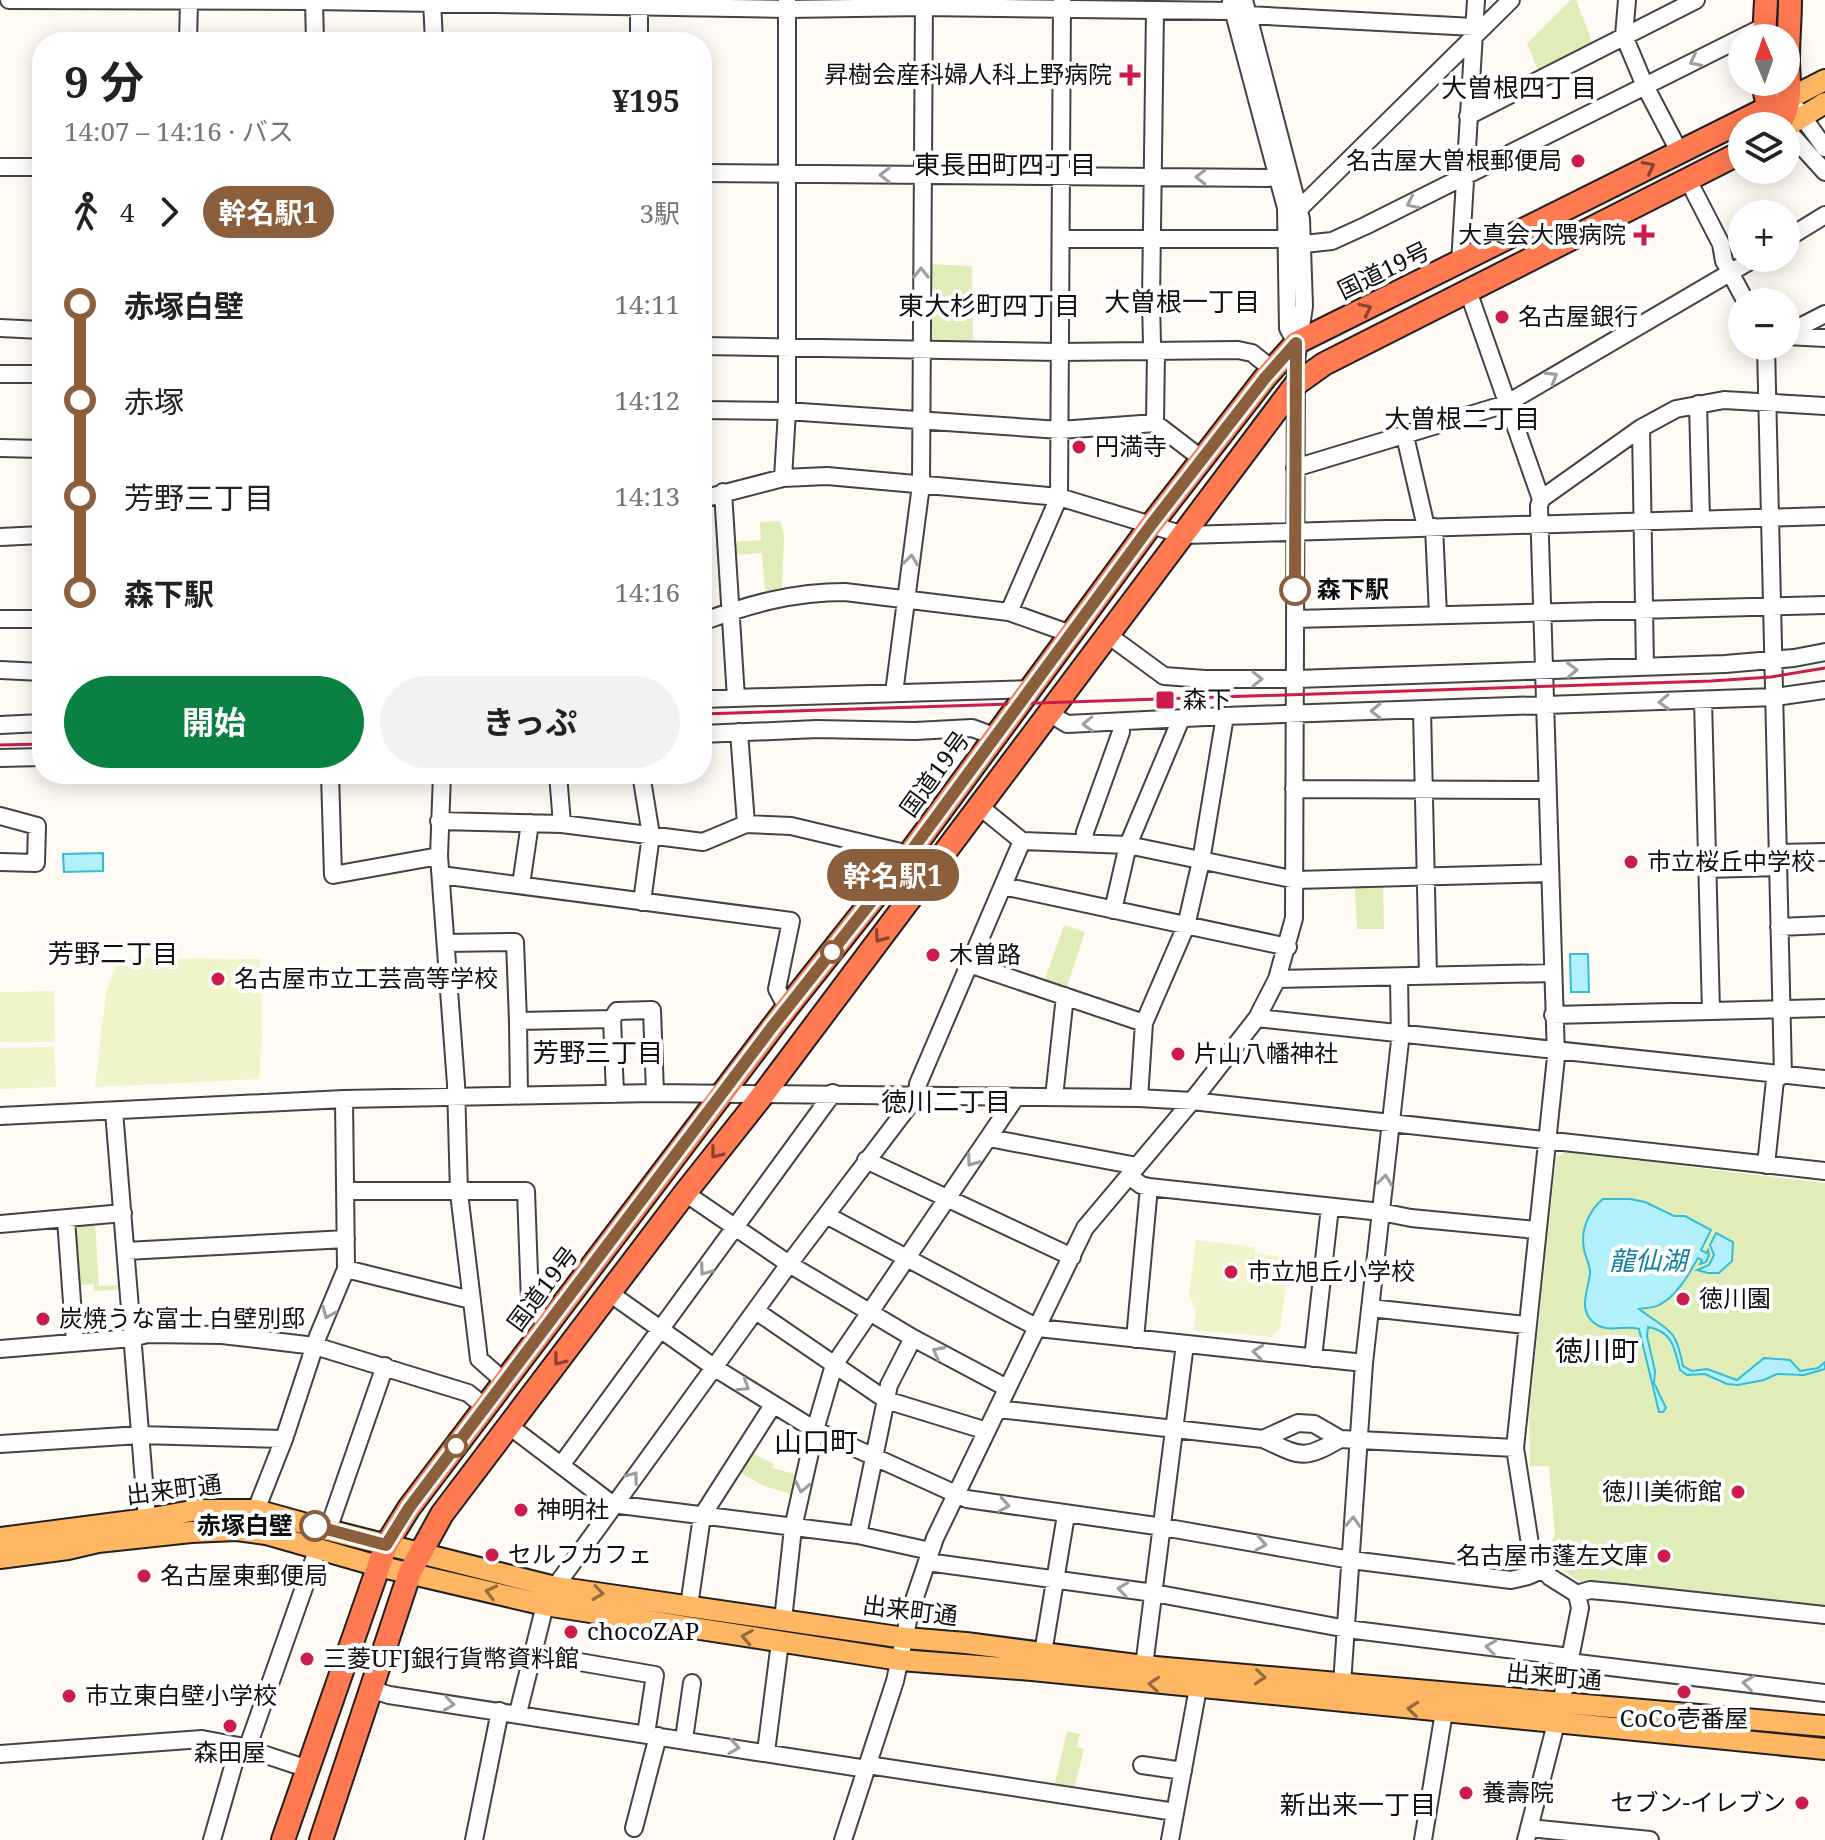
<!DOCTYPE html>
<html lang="ja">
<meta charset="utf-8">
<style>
body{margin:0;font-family:"Noto Serif","Noto Sans JP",serif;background:#f2f2f2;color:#222;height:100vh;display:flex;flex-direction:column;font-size:30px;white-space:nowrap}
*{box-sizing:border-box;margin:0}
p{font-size:26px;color:#767676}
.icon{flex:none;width:44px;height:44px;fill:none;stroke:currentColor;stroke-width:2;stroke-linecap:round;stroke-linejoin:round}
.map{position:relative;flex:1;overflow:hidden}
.sheet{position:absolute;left:32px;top:32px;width:680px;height:752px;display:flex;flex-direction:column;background:#fff;border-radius:32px;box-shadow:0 4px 20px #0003}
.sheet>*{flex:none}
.badge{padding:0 16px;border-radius:26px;font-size:28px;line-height:52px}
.needle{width:52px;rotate:358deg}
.buttons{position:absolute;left:1728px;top:24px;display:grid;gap:16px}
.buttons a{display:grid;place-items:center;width:72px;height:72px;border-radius:50%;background:#fff;box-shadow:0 4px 20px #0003;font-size:40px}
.map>.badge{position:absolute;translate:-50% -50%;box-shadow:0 0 0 4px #fff}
.legs{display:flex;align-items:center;gap:12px;height:88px;padding:0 32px;font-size:26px}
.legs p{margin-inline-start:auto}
.headline{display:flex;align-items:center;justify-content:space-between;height:136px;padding:0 32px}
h1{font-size:44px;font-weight:700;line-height:60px}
.primary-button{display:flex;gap:16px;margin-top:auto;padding:16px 32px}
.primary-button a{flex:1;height:92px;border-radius:48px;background:#0b8043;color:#fff;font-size:32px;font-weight:700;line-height:92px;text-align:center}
.primary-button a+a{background:#f2f2f2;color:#222}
ul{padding:0 32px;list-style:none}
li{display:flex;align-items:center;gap:28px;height:96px;font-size:30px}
li i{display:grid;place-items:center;width:12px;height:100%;margin:0 10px;background:currentColor}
li i::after{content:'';width:20px;height:20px;margin:-10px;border:6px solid;border-radius:50%;background:#fff}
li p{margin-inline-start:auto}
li:first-child i{background:linear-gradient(#0000 50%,currentColor 0)}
li:last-child i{background:linear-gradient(currentColor 50%,#0000 0)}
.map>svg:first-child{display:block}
.green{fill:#e0edb8}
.pitch{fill:#eff4cb}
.water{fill:#b3f0fb;stroke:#34bcd8;stroke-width:2}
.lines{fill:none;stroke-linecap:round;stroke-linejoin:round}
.minor-casing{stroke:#434343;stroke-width:20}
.major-casing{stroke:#212121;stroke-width:24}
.highway-casing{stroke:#212121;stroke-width:26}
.minor{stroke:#fff;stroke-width:16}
.major{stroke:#ffb663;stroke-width:20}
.highway{stroke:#ff7951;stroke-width:22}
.rail{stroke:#cc1c4c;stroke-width:3}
.oneway{stroke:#9f9f9f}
.oneway2{stroke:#884430}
.oneway3{stroke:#936b3e}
.line-1-casing{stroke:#fff;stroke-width:18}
.line-1{stroke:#8b5e3c;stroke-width:12}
.poi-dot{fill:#cc1c4c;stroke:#fff;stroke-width:3}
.stop-1-dot{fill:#fff;stroke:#8b5e3c;stroke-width:4}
.labels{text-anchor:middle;stroke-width:8;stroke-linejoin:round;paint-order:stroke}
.poi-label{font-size:24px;fill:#101010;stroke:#fff;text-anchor:start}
.street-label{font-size:24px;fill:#101010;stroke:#fff}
.stop-label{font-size:24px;font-weight:bold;fill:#101010;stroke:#fff;text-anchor:start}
.neighbourhood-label{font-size:26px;fill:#101010;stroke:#fff}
.water-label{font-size:26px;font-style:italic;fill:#0e809d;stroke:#fff}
.quarter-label{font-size:28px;fill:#101010;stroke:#fff}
</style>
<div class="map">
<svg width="1825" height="1840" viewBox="0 0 1825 1840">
<rect width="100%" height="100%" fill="#fffaf3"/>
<path class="green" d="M1571,0H1576L1593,44L1539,72L1527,44Z
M926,264L972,266L973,343L925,342Z
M780,521L784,535L782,588L765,591L762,553L732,555L731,542L761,540L760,522Z
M1383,887L1384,929H1357L1355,888Z
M1064,925L1085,932L1065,992L1043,985Z
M1565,1152L1825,1183V1608L1579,1581L1553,1564L1546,1554L1555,1535L1549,1466H1530L1529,1416L1556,1158Z
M95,1223L99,1286L123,1285V1289L94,1291V1284L76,1285L73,1225Z
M752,1453L774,1464L772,1468L795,1474L793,1495L764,1486L739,1472Z
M1067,1731L1080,1734L1077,1747L1084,1749L1074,1789L1054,1787Z"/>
<path class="pitch" d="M118,958L260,959L262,1034L259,1079L95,1087L106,993Z
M54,991L55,1042H0V992Z
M54,1047L56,1087L0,1089V1048Z
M1196,1240L1255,1247V1253L1289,1258L1280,1329L1271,1337L1194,1330L1196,1311L1189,1294Z"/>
<path class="water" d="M103,853V871L64,872L63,854Z
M1570,954H1588L1589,992H1571Z
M1603,1199H1630L1645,1202L1674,1216H1685L1711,1230L1701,1250L1706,1253L1708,1250L1709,1255L1706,1262L1700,1264L1702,1260L1698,1258C1689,1274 1677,1296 1659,1305C1654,1308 1645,1308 1639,1309C1668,1331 1676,1327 1683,1366L1692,1371L1707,1369L1737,1380L1764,1358L1790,1360L1800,1371L1818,1368L1825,1362V1369L1804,1375L1777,1374L1764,1380L1738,1385L1727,1384L1705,1374L1687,1375L1680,1370C1675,1350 1673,1331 1648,1327L1647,1336L1655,1371L1654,1383L1666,1408L1663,1412H1659L1639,1329C1623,1324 1606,1335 1592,1321C1578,1308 1589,1288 1590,1273C1590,1262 1585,1258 1584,1249C1580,1231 1589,1210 1603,1199Z
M1716,1233L1733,1242L1732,1261L1719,1273H1708L1697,1270L1709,1265L1714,1255L1710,1245Z"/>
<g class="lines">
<defs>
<path id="minor" d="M9,0L314,1L787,9L924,7L1233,11
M314,0L315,42
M432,0L434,42
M639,0V42
M1627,0L1624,36L1645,86L1679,151
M1231,2L1286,208L1288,328L1296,343
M1155,10L1151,301L1152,344L1156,352L1155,423
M1248,15L1474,27
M188,42L189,0
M1797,109L1825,148
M1468,116L1696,0
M1786,129L1825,172
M0,167H42
M702,173L1268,178L1278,176
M1688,180L1721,244L1724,261L1746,302
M1299,209L1511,0
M1062,239H1288
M1786,239L1825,215
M1304,244L1332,241L1365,226L1765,26
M1460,263L1476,0
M1468,291L1541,499
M0,328L42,330
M1786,334L1825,314
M1786,336L1825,338
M702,346L1059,352L1238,350L1252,353L1272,369
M1766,346L1783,1075L1775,1080L1766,1165
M0,374H42
M1698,404L1701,519
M702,410L787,411L1060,430L1155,423L1202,459
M1641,428L1645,667
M1405,436L1426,527
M0,448L42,449
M1295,468L1506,404L1755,258
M783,478L787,411V2
M723,492L736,698
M702,499L783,478L827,476L1059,497L1184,535L1825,516
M1434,527L1438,615
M0,537L42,535
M1009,612L1059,497L1062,2
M0,619H42
M1295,619L1825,605
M702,622C749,604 794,592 845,592L1009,612L1071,634
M1108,635L1164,676L1205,679H1297L1725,664L1794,658L1825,652
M0,670L42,672
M894,693L921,485L924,0
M702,699L1031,689
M1703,700L1711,1011
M1422,710L1428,976
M1049,713L1067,724L1225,716L1775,697L1825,690
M0,725L42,723
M739,732L746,824
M702,734L817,729L915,731L972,728L994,736
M0,758L42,757
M330,774L333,875L439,856
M442,774L439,856L456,1084L459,1193L479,1359L505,1382
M558,774L562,824
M641,774L651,835L642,902
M1294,789L1547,790
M979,806L1022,841L1128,845L1296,880L1550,873
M0,816L37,826L36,863L0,862
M439,821L562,824L703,842L746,824L791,826L909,854
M1084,843L1085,832L1121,732V723
M1777,853L1825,852
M1707,869L1778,867
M441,875L791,921L777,989L787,1008
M521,885L530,823
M1003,886L1288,947
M1113,910L1128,845L1181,719
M1779,927L1825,925
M446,943L515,942L518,1021
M969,964L1144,1023
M1277,979L1553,973
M1553,1015L1825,1008
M1257,1018L1825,1079
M615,1094L612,1019L617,1011L652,1010L655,1093
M519,1096L518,1021L612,1019
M1054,1097L1065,996
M1139,1098L1144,1023L1186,926L1201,861L1225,716
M114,1111L147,1519
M0,1116L344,1099L655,1093L1139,1098L1192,1101L1825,1171
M989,1138L1137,1166
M866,1160L1072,1257
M1129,1176L1141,1185L1149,1187L1381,1212L1411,1218L1536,1230
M346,1191H526L530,1302L547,1326
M685,1193L789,1264L913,1338L1007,1388
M826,1215L1038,1328L1364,1363
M66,1219L75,1343
M0,1224L123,1213
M126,1251L346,1239
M346,1269L471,1300
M611,1294L715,1368L815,1430L967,1499L1163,1527L1351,1560L1511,1580L1528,1576L1542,1570
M1370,1308L1526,1325
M756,1311L886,1400L987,1431
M1135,1339L1149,1187
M0,1349L132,1338L147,1334L222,1335L315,1346L468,1393L485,1407
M1313,1358L1330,1207
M998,1409L1263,1439C1300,1456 1303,1461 1340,1439
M508,1425L612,1504L858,1535L930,1551
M1263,1439L1298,1423L1314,1424L1340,1439L1515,1448
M0,1444L140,1435L284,1439
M562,1464L833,1093
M256,1510L284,1439L318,1336L346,1269L344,1099
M328,1530L385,1366
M858,1535L889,1385L913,1338
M927,1562L1154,1593L1347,1629L1562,1656L1577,1663L1825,1693
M555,1587L789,1264L917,1095L918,1084L1022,841
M1577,1594L1590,1590L1623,1593L1825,1615
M689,1606L702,1516L773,1405
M783,1620L793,1528L815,1430L834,1365L1016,1097
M1043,1653L1066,1515
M533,1654L655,1675L646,1734
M1144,1666L1185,1344
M1342,1684L1364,1363L1400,1041L1399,977
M373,1690L389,1695L867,1769
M518,1713L545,1605
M684,1739L692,1683
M247,1749L318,1548
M766,1752L780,1642
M0,1754L202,1739L239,1746L308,1769
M868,1765L1175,1812
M1142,1765L1183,1771
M634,1828L658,1736
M1529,1828L1650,1840
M212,1840L239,1746
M474,1840L500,1711
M843,1840L895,1681L910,1612L935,1538L1085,1228L1192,1101L1257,1018L1277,979L1294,918L1296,361L1304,306L1301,219L1244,0
M1170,1840L1198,1688
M1423,1840L1444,1712
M1526,1840L1561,1704L1580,1608L1577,1594L1550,1577L1536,1562L1530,1544L1515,1448L1556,1057L1539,506L1541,499L1641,428L1676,409L1724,400L1825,406"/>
<path id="major" d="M1776,105L1825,80
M1786,127L1825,103
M0,1538L147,1519L197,1510H256L328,1530L555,1587L905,1638L966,1643L1144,1666L1825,1726
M0,1558L68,1549L98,1542L191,1532L237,1530L266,1534L378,1566L545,1605L900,1660L1032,1670L1825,1749"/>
<path id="highway" d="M1764,38L1766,0
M1778,126C1794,104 1788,83 1788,58C1788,39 1790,19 1790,0
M283,1840L386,1545L409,1508L787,1008L909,854L1151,525L1265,378L1296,343L1768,108L1763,82
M321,1840L410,1572L442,1514L685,1193L765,1092L1296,384L1324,364L1742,152"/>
</defs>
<use href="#minor" class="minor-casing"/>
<use href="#major" class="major-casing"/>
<use href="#highway" class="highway-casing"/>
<use href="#minor" class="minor"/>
<use href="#major" class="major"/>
<use href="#highway" class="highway"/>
<path class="rail" d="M702,714L1711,681L1771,677L1825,668
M0,745L42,744"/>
</g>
<defs><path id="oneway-chevron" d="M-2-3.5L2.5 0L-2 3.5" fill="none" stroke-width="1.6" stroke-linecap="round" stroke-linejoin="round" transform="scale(2)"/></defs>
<g class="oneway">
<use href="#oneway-chevron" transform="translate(1695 61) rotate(153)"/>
<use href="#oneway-chevron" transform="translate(885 175) rotate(-180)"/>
<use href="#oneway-chevron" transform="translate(1201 177) rotate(-179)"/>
<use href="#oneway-chevron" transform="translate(1412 203) rotate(154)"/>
<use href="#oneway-chevron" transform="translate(921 273) rotate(-90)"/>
<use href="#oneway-chevron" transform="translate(1552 377) rotate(-31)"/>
<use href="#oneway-chevron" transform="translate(911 560) rotate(-83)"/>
<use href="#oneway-chevron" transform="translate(1572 670) rotate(-2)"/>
<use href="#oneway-chevron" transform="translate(1257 679)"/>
<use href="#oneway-chevron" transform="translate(1664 702) rotate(178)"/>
<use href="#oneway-chevron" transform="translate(1376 711) rotate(179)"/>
<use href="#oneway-chevron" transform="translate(1088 724) rotate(178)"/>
<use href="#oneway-chevron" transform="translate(972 1161) rotate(126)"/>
<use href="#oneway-chevron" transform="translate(1385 1180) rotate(-83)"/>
<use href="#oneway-chevron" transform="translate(705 1270) rotate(126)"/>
<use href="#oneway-chevron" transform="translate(328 1313) rotate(113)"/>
<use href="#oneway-chevron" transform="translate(938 1352) rotate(-152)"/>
<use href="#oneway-chevron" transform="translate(1258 1352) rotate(-174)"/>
<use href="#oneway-chevron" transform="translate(744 1386) rotate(33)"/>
<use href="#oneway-chevron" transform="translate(633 1477) rotate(-53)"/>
<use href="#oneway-chevron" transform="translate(802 1487) rotate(102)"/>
<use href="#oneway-chevron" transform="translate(1004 1505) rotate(9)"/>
<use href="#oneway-chevron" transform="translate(1353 1522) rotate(-87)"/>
<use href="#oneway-chevron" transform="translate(1261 1544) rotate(10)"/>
<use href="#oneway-chevron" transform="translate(1123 1589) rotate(-173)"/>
<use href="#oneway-chevron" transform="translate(1491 1647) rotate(-173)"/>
<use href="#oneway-chevron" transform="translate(1748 1683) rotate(-173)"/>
<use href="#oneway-chevron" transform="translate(449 1704) rotate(8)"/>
<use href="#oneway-chevron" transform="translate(734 1747) rotate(9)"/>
</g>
<g class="oneway2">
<use href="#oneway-chevron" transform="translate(1649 167) rotate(-27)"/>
<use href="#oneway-chevron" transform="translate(1366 309) rotate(-26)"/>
<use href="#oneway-chevron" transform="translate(880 937) rotate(126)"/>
<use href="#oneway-chevron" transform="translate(716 1153) rotate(128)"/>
<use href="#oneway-chevron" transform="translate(559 1360) rotate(128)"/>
</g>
<g class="oneway3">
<use href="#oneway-chevron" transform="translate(491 1592) rotate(-166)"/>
<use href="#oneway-chevron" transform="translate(598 1593) rotate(8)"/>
<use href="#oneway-chevron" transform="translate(747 1637) rotate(-171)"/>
<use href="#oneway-chevron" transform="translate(1260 1677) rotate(5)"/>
<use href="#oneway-chevron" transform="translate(1154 1684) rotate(-175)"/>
<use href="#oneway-chevron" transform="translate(1413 1709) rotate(-174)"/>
</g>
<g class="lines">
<defs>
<path id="line-1" d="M315,1526L386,1545L409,1508L772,1027L909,854L1151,525L1265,378L1296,343L1295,590"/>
</defs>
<use href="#line-1" class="line-1-casing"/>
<use href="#line-1" class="line-1"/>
</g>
<g class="poi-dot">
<path d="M1126 63h8v8h8v8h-8v8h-8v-8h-8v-8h8z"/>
<circle cx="1578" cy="161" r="8"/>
<path d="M1640 223h8v8h8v8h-8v8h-8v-8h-8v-8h8z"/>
<circle cx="1502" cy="317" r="8"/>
<circle cx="1079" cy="447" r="8"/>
<rect x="1155" y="690" width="20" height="20" rx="4"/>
<circle cx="1631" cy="862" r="8"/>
<circle cx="933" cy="955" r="8"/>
<circle cx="218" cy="979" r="8"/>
<circle cx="1178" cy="1054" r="8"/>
<circle cx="1231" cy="1272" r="8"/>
<circle cx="1683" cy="1299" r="8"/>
<circle cx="43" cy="1319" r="8"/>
<circle cx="1738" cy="1492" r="8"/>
<circle cx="521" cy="1510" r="8"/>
<circle cx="492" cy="1555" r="8"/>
<circle cx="1664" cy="1556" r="8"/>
<circle cx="144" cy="1576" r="8"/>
<circle cx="571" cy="1632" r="8"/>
<circle cx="307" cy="1659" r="8"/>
<circle cx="1684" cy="1692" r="8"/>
<circle cx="69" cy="1696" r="8"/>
<circle cx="230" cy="1726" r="8"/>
<circle cx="1466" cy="1793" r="8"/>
<circle cx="1802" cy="1803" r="8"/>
</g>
<g class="stop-1-dot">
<circle cx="1295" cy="590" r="14"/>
<circle cx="832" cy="952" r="10"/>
<circle cx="456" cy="1446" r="10"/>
<circle cx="315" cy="1526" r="14"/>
</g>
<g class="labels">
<g class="poi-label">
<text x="1112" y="83" text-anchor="end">昇樹会産科婦人科上野病院</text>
<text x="1562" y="169" text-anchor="end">名古屋大曽根郵便局</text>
<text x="1626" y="243" text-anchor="end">大真会大隈病院</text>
<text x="1518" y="325">名古屋銀行</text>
<text x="1095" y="455">円満寺</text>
<text x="1183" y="708">森下</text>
<text x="1647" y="870">市立桜丘中学校</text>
<text x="949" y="963">木曽路</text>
<text x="234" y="987">名古屋市立工芸高等学校</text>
<text x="1194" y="1062">片山八幡神社</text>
<text x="1247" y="1280">市立旭丘小学校</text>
<text x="1699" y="1307">徳川園</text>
<text x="59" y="1327">炭焼うな富士 白壁別邸</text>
<text x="1722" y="1500" text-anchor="end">徳川美術館</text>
<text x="537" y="1518">神明社</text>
<text x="508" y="1563">セルフカフェ</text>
<text x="1648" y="1564" text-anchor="end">名古屋市蓬左文庫</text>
<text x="160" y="1584">名古屋東郵便局</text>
<text x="587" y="1640">chocoZAP</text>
<text x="323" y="1667">三菱UFJ銀行貨幣資料館</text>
<text x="85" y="1704">市立東白壁小学校</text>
<text x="1684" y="1727" text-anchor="middle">CoCo壱番屋</text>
<text x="230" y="1761" text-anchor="middle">森田屋</text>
<text x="1482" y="1801">養壽院</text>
<text x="1786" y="1811" text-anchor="end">セブン-イレブン</text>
</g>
<g class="street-label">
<text transform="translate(1384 271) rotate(-26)" y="8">国道19号</text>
<text transform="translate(935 774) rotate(-54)" y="8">国道19号</text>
<text transform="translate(543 1289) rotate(-53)" y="8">国道19号</text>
<text transform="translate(174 1490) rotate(-7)" y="8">出来町通</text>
<text transform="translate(910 1611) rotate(7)" y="8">出来町通</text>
<text transform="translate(1554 1677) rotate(5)" y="8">出来町通</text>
</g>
<g class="stop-label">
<text x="1317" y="598">森下駅</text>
<text x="293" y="1534" text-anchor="end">赤塚白壁</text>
</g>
<g class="neighbourhood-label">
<text x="1519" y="97">大曽根四丁目</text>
<text x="1005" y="174">東長田町四丁目</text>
<text x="1182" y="311">大曽根一丁目</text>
<text x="989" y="315">東大杉町四丁目</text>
<text x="1462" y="428">大曽根二丁目</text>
<text x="113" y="963">芳野二丁目</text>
<text x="598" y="1062">芳野三丁目</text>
<text x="946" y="1111">徳川二丁目</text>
<text x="1358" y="1814">新出来一丁目</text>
</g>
<g class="water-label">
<text x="1648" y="1270">龍仙湖</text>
</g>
<g class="quarter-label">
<text x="1597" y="1361">徳川町</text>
<text x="816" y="1452">山口町</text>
</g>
</g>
</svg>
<div class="buttons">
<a><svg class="needle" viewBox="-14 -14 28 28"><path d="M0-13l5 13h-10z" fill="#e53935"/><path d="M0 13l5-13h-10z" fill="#767676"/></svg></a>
<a><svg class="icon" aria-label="layers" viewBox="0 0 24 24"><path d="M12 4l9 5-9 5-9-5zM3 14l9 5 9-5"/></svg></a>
<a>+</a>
<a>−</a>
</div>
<b class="badge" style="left:893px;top:875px;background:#8b5e3c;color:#fff">幹名駅1</b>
<section class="sheet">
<div class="headline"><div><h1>9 分</h1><p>14:07 – 14:16 · バス</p></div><b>¥195</b></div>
<div class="legs"><svg class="icon" aria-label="walk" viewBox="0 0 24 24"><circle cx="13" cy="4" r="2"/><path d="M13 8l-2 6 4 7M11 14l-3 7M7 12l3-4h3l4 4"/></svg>4<svg class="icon" aria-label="forward" viewBox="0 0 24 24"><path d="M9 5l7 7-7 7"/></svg><b class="badge" style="background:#8b5e3c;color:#fff">幹名駅1</b><p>3駅</p></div>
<ul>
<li><i style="color:#8b5e3c"></i><b>赤塚白壁</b><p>14:11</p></li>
<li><i style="color:#8b5e3c"></i><span>赤塚</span><p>14:12</p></li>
<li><i style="color:#8b5e3c"></i><span>芳野三丁目</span><p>14:13</p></li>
<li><i style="color:#8b5e3c"></i><b>森下駅</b><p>14:16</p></li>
</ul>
<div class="primary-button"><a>開始</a><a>きっぷ</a></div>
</section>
</div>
